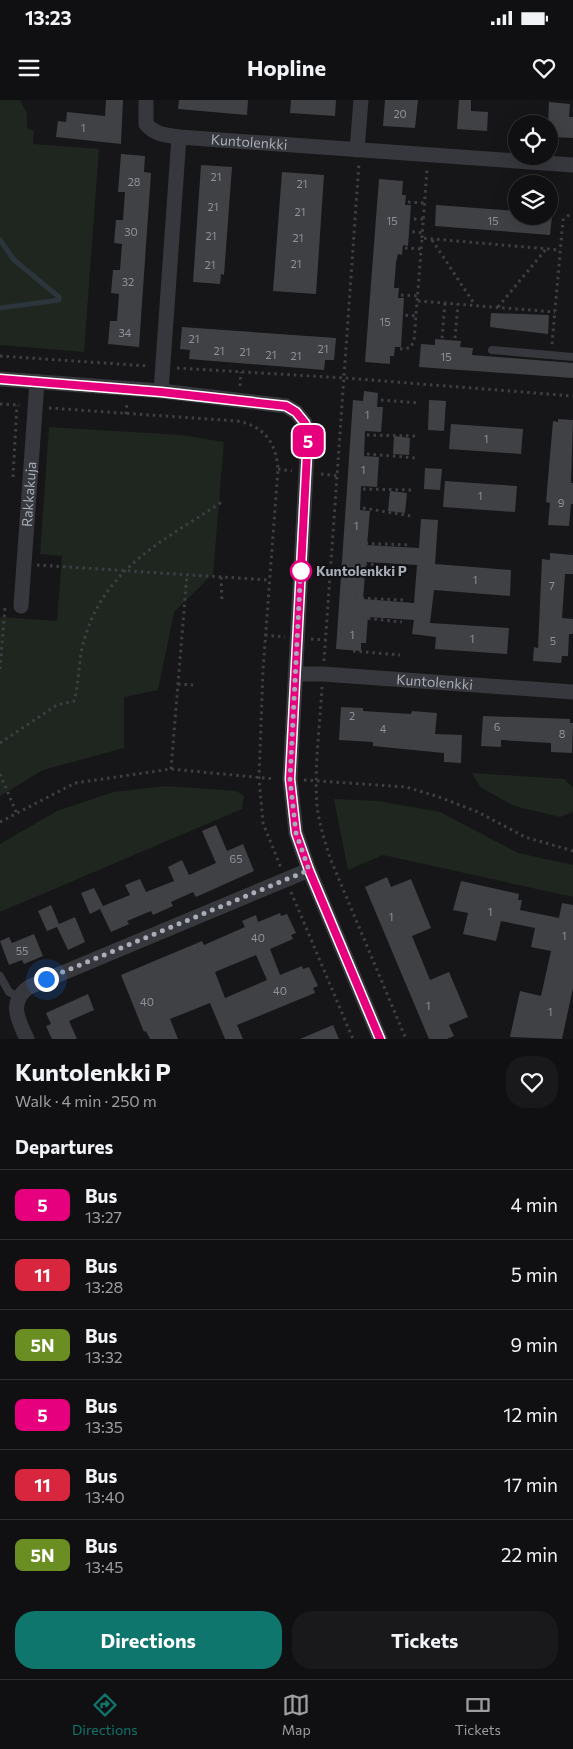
<!DOCTYPE html>
<meta charset="utf-8">
<style>
body{margin:0;font-family:Commissioner,sans-serif;background:#19191b;color:#f1f3f6;height:100vh;display:flex;flex-direction:column;font-size:19px;white-space:nowrap}
*{box-sizing:border-box;margin:0}
p{font-size:16px;color:#9c9d9f}
.icon{flex:none;width:28px;height:28px;fill:none;stroke:currentColor;stroke-width:2;stroke-linecap:round;stroke-linejoin:round}
.map{position:relative;height:939px;overflow:hidden}
.sheet{display:flex;flex-direction:column;background:#101012;flex:1}
.sheet>*{flex:none}
.badge{padding:0 10px;border-radius:8px;font-size:18px;line-height:32px}
.controls{position:absolute;left:508px;top:15px;display:grid;gap:10px}
.controls a{display:grid;place-items:center;width:50px;height:50px;border-radius:50%;background:#101012;box-shadow:0 5px 20px #0002,0 0 0 1px #303032;font-size:25px}
.you{position:absolute;width:25px;height:25px;margin:-12px;border:4px solid #fff;border-radius:50%;background:#1a73e8;box-shadow:0 0 0 8px #1a73e833}
.map>.badge{position:absolute;translate:-50% -50%;box-shadow:0 0 0 2px #fff}
h2{padding:0 15px;font-size:19px;line-height:45px}
.round{display:grid;place-items:center;flex:none;width:52px;height:52px;border-radius:20px;background:#19191b}
.summary{display:flex;align-items:center;justify-content:space-between;height:85px;padding:0 15px}
h1{font-size:24px;font-weight:700;line-height:38px}
.primary-button{display:flex;gap:10px;margin-top:auto;padding:10px 15px}
.primary-button a{flex:1;height:58px;border-radius:20px;background:#0f766e;color:#fff;font-size:20px;font-weight:700;line-height:58px;text-align:center}
.primary-button a+a{background:#19191b;color:#f1f3f6}
ul{padding:0;list-style:none}
li{display:flex;align-items:center;gap:15px;height:70px;padding:0 15px;border-top:1px solid #303032}
li div{flex:1}
li b{display:block;font-size:19px}
li em{font-style:normal}
li .badge{min-width:55px;font-weight:700;text-align:center}
.status{display:flex;justify-content:space-between;align-items:center;height:35px;padding:0 25px;background:#101012;direction:ltr}
.status svg{height:14px;fill:currentColor}
header{display:flex;justify-content:space-between;align-items:center;height:65px;padding:0 15px;background:#101012;font-size:22px;font-weight:700}
.tab-bar{display:flex;justify-content:space-around;align-items:center;height:70px;border-top:1px solid #303032;background:#101012;font-size:14px;color:#9c9d9f}
.tab-bar a{display:grid;justify-items:center;gap:2px}
.tab-bar .selected{color:#0f766e}
.map>svg:first-child{display:block}
.green{fill:#1e261f}
.lines{fill:none;stroke-linecap:round;stroke-linejoin:round}
.stream{stroke:#2c353c;stroke-width:5}
.building{fill:#404145;fill-rule:evenodd}
.path{stroke:#3d3f44;stroke-width:3;stroke-dasharray:2.5 4;stroke-linecap:butt}
.service{stroke:#37383d;stroke-width:8}
.minor{stroke:#37383d;stroke-width:15}
.line-casing{stroke:#fff;stroke-width:11}
.line{stroke:#e6007e;stroke-width:8}
.walk{stroke:#a8adb8;stroke-width:5;stroke-dasharray:0 9}
.stop-dot{fill:#fff;stroke:#e6007e;stroke-width:2.5}
.labels{text-anchor:middle;stroke-width:4;stroke-linejoin:round;paint-order:stroke}
.number-label{font-size:11px;fill:#8e929b}
.street-label{font-size:14px;fill:#a8adb8;stroke:#111113}
.stop-label{font-size:14px;font-weight:bold;fill:#a8adb8;stroke:#111113;text-anchor:start}
</style>
<div class="status"><b>13:23</b><svg viewBox="0 0 49 12"><path d="M0 12V9h3v3zM5 12V6h3v6zM10 12V3h3v9zM15 12V0h3v12zM26 1h20v11H26zM47 4h2v5h-2z"/></svg></div>
<header><svg class="icon" aria-label="menu" viewBox="0 0 24 24"><path d="M4 6h16M4 12h16M4 18h16"/></svg>Hopline<svg class="icon" aria-label="heart" viewBox="0 0 24 24"><path d="M12 20l-8-8c-3-5 5-10 8-4 3-6 11-1 8 4z"/></svg></header>
<div class="map">
<svg width="573" height="939" viewBox="0 0 573 939">
<rect width="100%" height="100%" fill="#161618"/>
<path class="green" d="M0,0H20L27,14V28L34,31L33,44L99,49L84,252L0,245Z
M49,327L181,335L224,342L213,474L174,512L158,590L124,597V648L43,670L0,696V517L57,521L62,456L40,454Z
M472,673L564,679L573,688V712L560,717L514,706L480,687Z
M166,686L237,691L244,696L242,709L0,812V744L57,711L113,692Z
M334,699L378,701L440,712L518,753L573,765V797L383,755L348,770Z"/>
<g class="lines">
<path class="stream" d="M0,140L14,160L59,197V200L0,208"/>
</g>
<path class="building" d="M106,0H123L121,44L56,37L58,21L66,22L67,12L105,16Z
M179,0H248L247,15L178,9Z
M291,0H336L335,16L290,13Z
M385,0H418L415,28L383,26Z
M459,0H471V11L488,12L487,31L457,29Z
M549,2L570,4L569,17H573V38L553,37L554,24H548Z
M121,54L145,56L144,72L151,73L139,247L108,244L110,221H117L119,194L111,193L113,170H120L122,144L114,143L116,120H123L125,92H118Z
M201,65L232,67L224,175L221,174L220,184L193,182Z
M282,72L324,75L316,194L273,191Z
M379,79L403,81L402,95H406L405,105H411L408,146L403,145L402,155L398,154L396,162L394,188H399L398,198H404L401,247H395L394,256H390V264L365,262Z
M436,105L516,111V116H552L550,135L435,126Z
M491,213L549,215L548,234L490,227Z
M182,227L336,238L334,260H325L324,270L189,259L190,250L180,249Z
M435,239L461,241L460,247L473,248L472,255L573,263V278L419,267L421,244L435,245Z
M364,291L378,293L377,307H383L381,332L365,331L364,356L379,357L377,387L361,386L360,410L370,411L367,445L419,448L421,419L438,420L435,464L511,470L510,496L434,490L430,523L509,528L507,554L435,549L436,537L412,534L414,520L368,517L366,543H361V551L336,549L353,300L363,301ZM366,462L417,465L414,503L363,499Z
M429,300L446,301L444,331L428,330Z
M558,319L573,320L571,383H573V404H571L569,426L548,425L550,403L546,402L553,321L558,322Z
M451,324L523,329L521,354L449,349Z
M394,336L410,338L409,355L393,354Z
M425,368L442,369L440,390L424,389Z
M445,381L517,386L515,412L443,407Z
M390,391L407,393L405,413L388,411Z
M550,453L573,455V474H565L562,518L573,519V534H569L568,556H562L561,563L533,561L534,547L538,548L542,459L550,460Z
M341,607L363,608V611L411,614L412,611L437,613L435,634L462,635L461,663L444,662V653L373,646V642L339,640Z
M483,616L570,619V623H573L572,653L551,652V643L501,640V647L481,646Z
M216,725L227,751L243,744L254,771L196,797L193,792L171,802L173,806L153,815L151,811L127,821L129,824L111,832L100,809L90,814L81,793L94,788L103,806L130,795L125,785L140,779L146,792L174,781L168,767L182,760L189,775L216,763L202,731Z
M387,777L391,787L411,779L431,828L412,836L430,880L449,872L468,917L449,925L454,936L447,939H429L365,787Z
M461,781L519,794L518,800H522L520,810L559,818L562,803L573,805V888L562,939L510,937L520,891L541,896L551,851L531,847L535,828L501,821L496,841L463,834L468,813L453,810Z
M51,805L59,824L75,817L85,842L68,850L57,827L47,831L38,811Z
M280,813L281,816L287,814L296,833L291,835L293,839L270,849L280,875L302,866L303,869L309,867L318,886L313,888L315,893L237,925L243,939H225L210,903L170,919L178,939H150L146,931L144,932L121,875L202,841L204,845L245,827L242,821L256,815L258,822ZM256,855L267,880L225,898L215,872Z
M34,834L43,856L24,864L22,860L9,865L0,841L9,837L12,843Z
M88,894L94,910L69,921L77,939H52L46,926L51,924L46,913Z
M333,925L339,939H300Z"/>
<g class="lines">
<path class="path" d="M408,102L425,103
M414,119H424
M406,131L423,133
M422,138L427,69
M432,140L475,205
M405,148L422,149
M401,195L419,196
M418,201L555,212
M498,207L547,148
M399,215L417,216
M442,238L445,203
M455,238L458,204
M552,244L563,120L570,114
M400,249L410,248L414,241L422,138L560,150
M0,256L148,266
M177,268L345,278L573,296
M240,286L241,272
M381,300L420,303
M0,304L20,305
M49,308L237,321C264,326 276,342 278,369L263,570L259,678L263,723L281,768
M126,314L127,302
M367,335L417,336
M367,354L416,358
M278,369L292,371
M321,374L338,376
M13,377L17,305
M363,389L413,390
M363,408L411,416
M359,443L408,445
M358,463L407,468
M37,465L269,480
M221,477L222,502
M355,498L404,500
M355,517L402,522
M265,535L285,537
M311,539L326,540
M353,551L400,555
M324,561L359,63
M0,569L5,508
M178,584L193,585
M322,587C320,626 314,667 317,706C319,724 325,741 330,758L406,939
M0,643L57,605L74,601C80,580 78,557 85,537C107,465 166,440 223,401
M171,669L187,474
M0,674L16,712
M304,680L406,687L439,697L478,712L525,737L573,751
M0,722L75,683L171,669L275,679
M291,792L353,939"/>
<path class="service" d="M492,250L573,257
M0,876L9,892L19,897"/>
<g class="minor">
<path d="M146,0V24C155,35 166,35 179,37"/>
<path d="M357,50L361,0"/>
<path d="M0,279L161,291L286,306L296,312L305,323L308,334L290,679L296,733L309,770L380,939"/>
<path id="s1" d="M161,291L179,37L573,65"/>
<path id="s2" d="M21,506L37,282"/>
<path id="s3" d="M295,574H323L573,592"/>
<path d="M27,939C18,920 8,902 29,887L309,770"/>
</g>
</g>
<g class="lines">
<defs>
<path id="line" d="M0,279L161,292L286,306L296,312L305,323L308,334L290,679L296,733L309,770L380,939"/>
</defs>
<use href="#line" class="line-casing"/>
<use href="#line" class="line"/>
<path class="walk" d="M46,879L309,770L296,733L290,679L301,464V471"/>
</g>
<circle class="stop-dot" cx="301" cy="471" r="10"/>
<g class="labels">
<g class="number-label">
<text x="400" y="18">20</text>
<text x="83" y="32">1</text>
<text x="216" y="81">21</text>
<text x="134" y="86">28</text>
<text x="302" y="88">21</text>
<text x="213" y="111">21</text>
<text x="300" y="116">21</text>
<text x="392" y="125">15</text>
<text x="493" y="125">15</text>
<text x="131" y="136">30</text>
<text x="211" y="140">21</text>
<text x="298" y="142">21</text>
<text x="296" y="168">21</text>
<text x="210" y="169">21</text>
<text x="128" y="186">32</text>
<text x="385" y="226">15</text>
<text x="125" y="237">34</text>
<text x="194" y="243">21</text>
<text x="323" y="253">21</text>
<text x="219" y="255">21</text>
<text x="245" y="256">21</text>
<text x="271" y="259">21</text>
<text x="296" y="260">21</text>
<text x="446" y="261">15</text>
<text x="367" y="319">1</text>
<text x="486" y="343">1</text>
<text x="363" y="374">1</text>
<text x="480" y="400">1</text>
<text x="561" y="407">9</text>
<text x="356" y="430">1</text>
<text x="475" y="484">1</text>
<text x="552" y="490">7</text>
<text x="352" y="539">1</text>
<text x="472" y="543">1</text>
<text x="553" y="545">5</text>
<text x="352" y="620">2</text>
<text x="497" y="631">6</text>
<text x="383" y="633">4</text>
<text x="562" y="638">8</text>
<text x="236" y="763">65</text>
<text x="490" y="816">1</text>
<text x="391" y="821">1</text>
<text x="564" y="840">1</text>
<text x="258" y="842">40</text>
<text x="22" y="855">55</text>
<text x="280" y="895">40</text>
<text x="147" y="906">40</text>
<text x="428" y="910">1</text>
<text x="550" y="916">1</text>
</g>
<g class="street-label">
<text dy="5" stroke="none"><textPath href="#s1" startOffset="325">Kuntolenkki</textPath></text>
<text dy="5" stroke="none"><textPath href="#s2" startOffset="112">Rakkakuja</textPath></text>
<text dy="5" stroke="none"><textPath href="#s3" startOffset="140">Kuntolenkki</textPath></text>
</g>
<g class="stop-label">
<text x="316" y="476">Kuntolenkki P</text>
</g>
</g>
</svg>
<div class="controls">
<a><svg class="icon" aria-label="locate" viewBox="0 0 24 24"><circle cx="12" cy="12" r="6"/><path d="M12 2v4M12 18v4M2 12h4M18 12h4"/></svg></a>
<a><svg class="icon" aria-label="layers" viewBox="0 0 24 24"><path d="M12 4l9 5-9 5-9-5zM3 14l9 5 9-5"/></svg></a>
</div>
<div class="you" style="left:46px;top:879px"></div>
<b class="badge" style="left:308px;top:341px;background:#e6007e;color:#fff">5</b>
</div>
<section class="sheet">
<div class="summary"><div><h1>Kuntolenkki P</h1><p>Walk · 4 min · 250 m</p></div><a class="round"><svg class="icon" aria-label="heart" viewBox="0 0 24 24"><path d="M12 20l-8-8c-3-5 5-10 8-4 3-6 11-1 8 4z"/></svg></a></div>
<h2>Departures</h2>
<ul>
<li><span class="badge" style="background:#e6007e;color:#fff">5</span><div><b>Bus</b><p>13:27</p></div><em>4 min</em></li>
<li><span class="badge" style="background:#d7263d;color:#fff">11</span><div><b>Bus</b><p>13:28</p></div><em>5 min</em></li>
<li><span class="badge" style="background:#6b8e23;color:#fff">5N</span><div><b>Bus</b><p>13:32</p></div><em>9 min</em></li>
<li><span class="badge" style="background:#e6007e;color:#fff">5</span><div><b>Bus</b><p>13:35</p></div><em>12 min</em></li>
<li><span class="badge" style="background:#d7263d;color:#fff">11</span><div><b>Bus</b><p>13:40</p></div><em>17 min</em></li>
<li><span class="badge" style="background:#6b8e23;color:#fff">5N</span><div><b>Bus</b><p>13:45</p></div><em>22 min</em></li>
</ul>
<div class="primary-button"><a>Directions</a><a>Tickets</a></div>
</section>
<nav class="tab-bar">
<a class="selected"><svg class="icon" aria-label="directions" viewBox="0 0 24 24"><path d="M12 3l9 9-9 9-9-9zM9 14v-3h6M13 9l2 2-2 2"/></svg>Directions</a>
<a><svg class="icon" aria-label="map" viewBox="0 0 24 24"><path d="M3 6l6-2 6 2 6-2v14l-6 2-6-2-6 2zM9 4v14M15 6v14"/></svg>Map</a>
<a><svg class="icon" aria-label="tickets" viewBox="0 0 24 24"><path d="M3 7h18v10H3zM15 7v10"/></svg>Tickets</a>
</nav>
